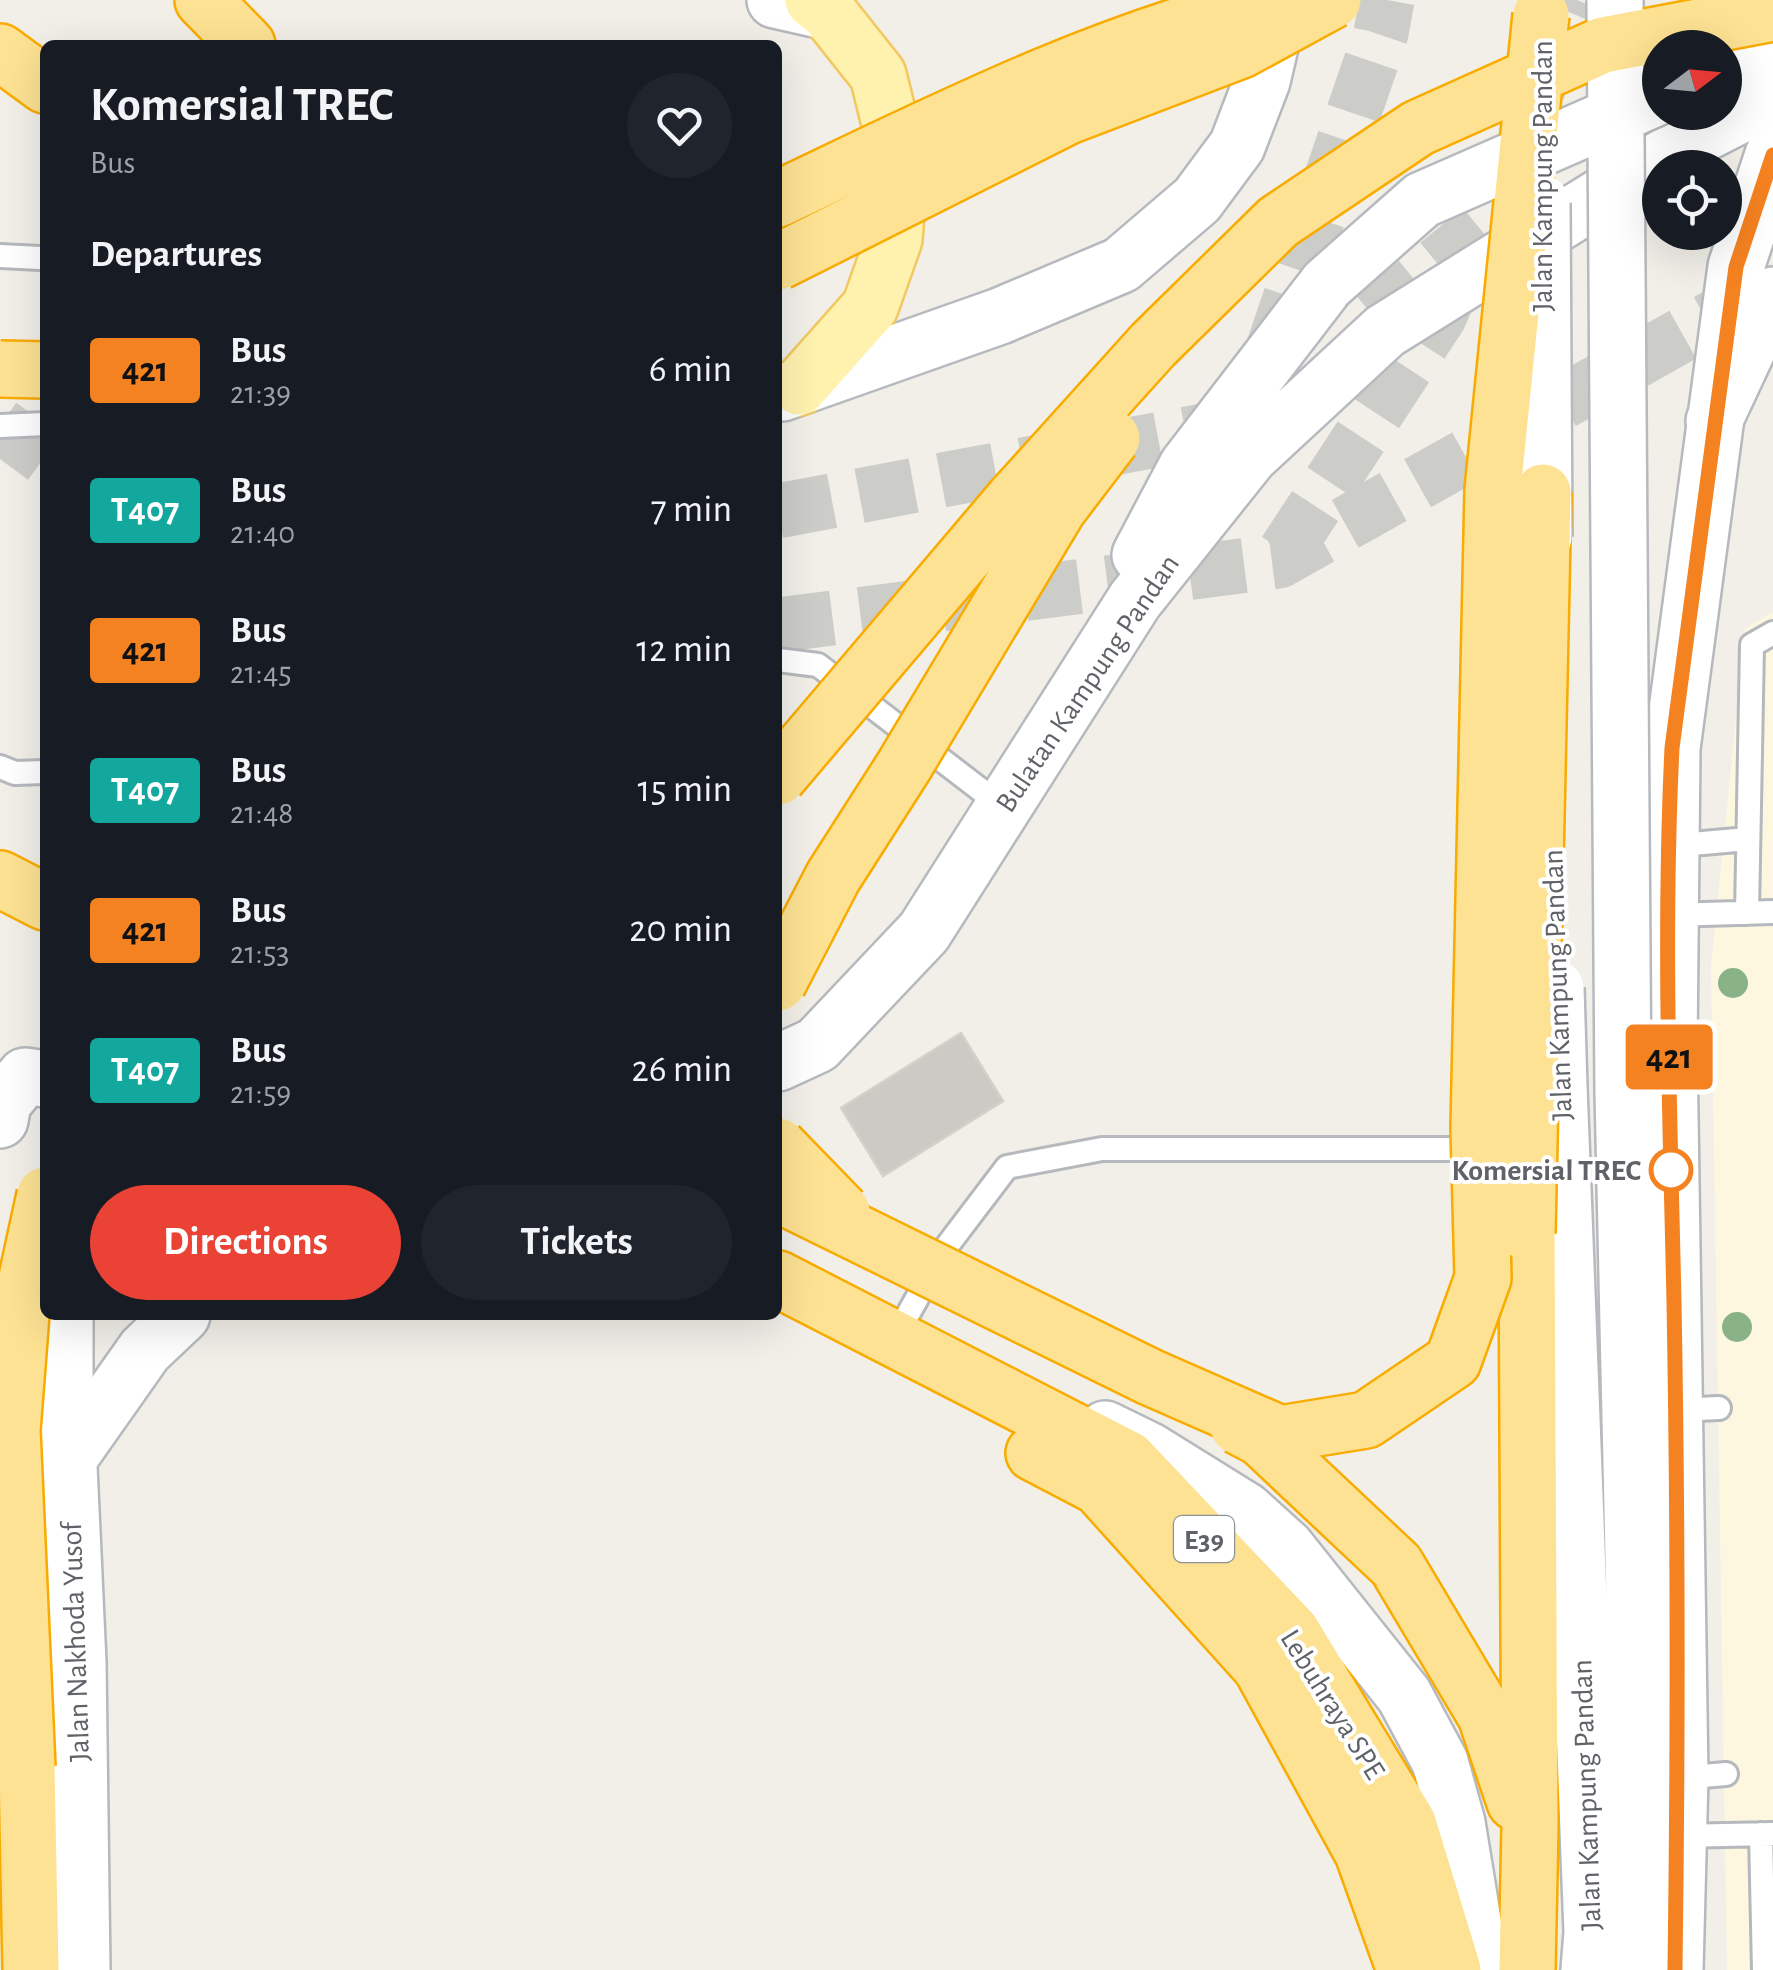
<!DOCTYPE html>
<style>
body{margin:0;font-family:"Alegreya Sans",sans-serif;background:#20242c;color:#f1f3f6;height:100vh;display:flex;flex-direction:column;font-size:38px;white-space:nowrap}
*{box-sizing:border-box;margin:0}
p{font-size:32px;color:#9ea1a6}
.icon{flex:none;width:55px;height:55px;fill:none;stroke:currentColor;stroke-width:2;stroke-linecap:round;stroke-linejoin:round}
.map{position:relative;flex:1;overflow:hidden}
.drawer{position:absolute;left:40px;top:40px;width:742px;height:1280px;display:flex;flex-direction:column;background:#171b24;border-radius:15px;box-shadow:0 10px 40px #0002}
.drawer>*{flex:none}
.badge{padding:0 20px;border-radius:8px;font-size:35px;line-height:65px}
.needle{width:65px;rotate:74deg}
.buttons{position:absolute;left:1642px;top:30px;display:grid;gap:20px}
.buttons a{display:grid;place-items:center;width:100px;height:100px;border-radius:50%;background:#171b24;box-shadow:0 10px 40px #0002;font-size:50px}
.map>.badge{position:absolute;translate:-50% -50%;box-shadow:0 0 0 5px #fff}
h2{padding:0 50px;font-size:38px;line-height:90px}
.round{display:grid;place-items:center;flex:none;width:105px;height:105px;border-radius:52px;background:#20242c}
.summary{display:flex;align-items:center;justify-content:space-between;height:170px;padding:0 50px}
h1{font-size:48px;font-weight:700;line-height:75px}
.action{display:flex;gap:20px;margin-top:auto;padding:20px 50px}
.action a{flex:1;height:115px;border-radius:60px;background:#ea4335;color:#fff;font-size:40px;font-weight:700;line-height:115px;text-align:center}
.action a+a{background:#20242c;color:#f1f3f6}
ul{padding:0;list-style:none}
li{display:flex;align-items:center;gap:30px;height:140px;padding:0 50px}
li div{flex:1}
li b{display:block;font-size:38px}
li em{font-style:normal}
li .badge{min-width:110px;font-weight:700;text-align:center}
.map>svg:first-child{display:block}
.commercial{fill:#fef7e0}
.building{fill:#cccac5;stroke:#d6d1c6;stroke-width:2.5}
.lines{fill:none;stroke-linecap:round;stroke-linejoin:round}
.motorway-tunnel{stroke:#ccccc8;stroke-width:55;stroke-dasharray:55 28;stroke-linecap:butt}
.service-casing{stroke:#b5b8bc;stroke-width:28}
.tertiary-casing{stroke:#b5b8bc;stroke-width:60}
.secondary-casing{stroke:#b6babf;stroke-width:60}
.primary-casing{stroke:#f2c960;stroke-width:60}
.motorway-casing{stroke:#f9ab00;stroke-width:60}
.service{stroke:#fff;stroke-width:22}
.tertiary{stroke:#fff;stroke-width:55}
.secondary{stroke:#fff;stroke-width:55}
.primary{stroke:#fff2af;stroke-width:55}
.motorway{stroke:#fde293;stroke-width:55}
.secondary-bridge-casing{stroke:#b6babf;stroke-width:60;stroke-linecap:butt}
.motorway-bridge-casing{stroke:#f9ab00;stroke-width:60;stroke-linecap:butt}
.secondary-bridge{stroke:#fff;stroke-width:55}
.motorway-bridge{stroke:#fde293;stroke-width:55}
.tree{fill:#89b387}
.line-casing{stroke:#fff;stroke-width:22}
.line{stroke:#f58220;stroke-width:15}
.stop-dot{fill:#fff;stroke:#f58220;stroke-width:5}
.labels{text-anchor:middle;stroke-width:8;stroke-linejoin:round;paint-order:stroke}
.shield{fill:#fff;stroke:#8f9295;stroke-width:2.5}
.shield-label{font-size:28px;font-weight:bold;fill:#5f6368}
.street-label{font-size:30px;fill:#5f6368;stroke:#fff}
.stop-label{font-size:30px;font-weight:bold;fill:#5f6368;stroke:#fff;text-anchor:end}
</style>
<div class="map">
<svg width="1773" height="1970" viewBox="0 0 1773 1970">
<rect width="100%" height="100%" fill="#f1efe8"/>
<path class="commercial" d="M1773,612V1970H1727L1711,966L1745,629Z"/>
<path class="building" d="M961,1033L1003,1101L883,1176L841,1108Z"/>
<g class="lines">
<path class="motorway-tunnel" d="M1538,89L1577,0
M1374,317L1550,171
M1273,349L1381,33L1387,0
M0,425L45,458
M778,511L1246,423
M1285,552L1439,317L1458,273
M778,625L1279,561L1766,288"/>
<defs>
<path id="service" d="M0,256L40,258
M0,426L45,424
M778,660L818,665L1003,807
M0,767L15,773L45,772
M1669,846L1748,839
M1747,913L1752,645L1773,633
M1669,915L1773,912
M902,1325L944,1250L1007,1167L1102,1149H1482
M1675,1410L1719,1408
M1680,1778L1726,1774
M1761,1834L1764,1970
M1677,1836L1773,1834"/>
<path id="tertiary" d="M775,0L828,12
M0,1120L3,1103L25,1076L45,1079
M65,1315V1380L78,1662L82,1970
M1675,1970L1680,1778L1669,1049L1672,748L1736,267L1773,155"/>
<path id="secondary" d="M1725,70L1773,63
M782,393L1000,316L1121,265L1197,200L1237,146L1262,81L1277,17V0
M1714,421L1773,295
M1140,555L1187,466L1327,284
M778,1063L817,1045L924,932L1135,600L1250,456L1385,331L1693,139L1773,98
M1559,1087L1592,1932L1589,1970
M1623,1092L1642,1970
M1105,1429L1150,1451L1245,1510L1286,1547L1404,1695L1440,1762L1457,1823L1481,1970
M69,1458L145,1350L182,1315"/>
<path id="primary" d="M799,387L870,307L894,239L900,164L878,75L828,12L813,0"/>
<path id="motorway" d="M203,0L247,45
M0,52L45,85
M0,879L45,902
M1527,1233L1530,1825L1527,1970
M778,1279L1128,1459L1292,1632L1408,1823L1453,1970
M1034,1453L1099,1487L1261,1667L1363,1853L1405,1970
M1396,1565L1486,1716L1515,1802
M27,1767L31,1970"/>
</defs>
<use href="#service" class="service-casing"/>
<use href="#tertiary" class="tertiary-casing"/>
<use href="#secondary" class="secondary-casing"/>
<use href="#primary" class="primary-casing"/>
<use href="#motorway" class="motorway-casing"/>
<use href="#service" class="service"/>
<use href="#tertiary" class="tertiary"/>
<use href="#secondary" class="secondary"/>
<use href="#primary" class="primary"/>
<use href="#motorway" class="motorway"/>
<defs>
<path id="secondary-bridge" d="M1615,0L1623,1092
M1542,203L1544,537
M1327,284L1422,200L1660,96
M1556,988L1559,1087"/>
<path id="motorway-bridge" d="M778,199C938,123 1097,42 1270,0
M778,262L1068,116L1241,50L1333,0
M0,369L45,370
M778,777L1013,500L1153,345L1278,222L1418,128L1603,45L1773,13
M778,983L833,877L904,766L1058,509L1112,438
M778,1146L842,1212
M778,1194L1150,1377L1280,1434L1366,1420L1453,1361L1483,1278L1479,1128L1493,490L1541,15
M1527,1233L1543,492
M1238,1426L1261,1438L1396,1565
M27,1767L12,1430L22,1301L45,1195"/>
</defs>
<use href="#secondary-bridge" class="secondary-bridge-casing"/>
<use href="#motorway-bridge" class="motorway-bridge-casing"/>
<use href="#secondary-bridge" class="secondary-bridge"/>
<use href="#motorway-bridge" class="motorway-bridge"/>
</g>
<g class="tree">
<circle cx="1733" cy="983" r="15"/>
<circle cx="1737" cy="1327" r="15"/>
</g>
<g class="lines">
<defs>
<path id="line" d="M1675,1970C1678,1747 1678,1525 1674,1302C1670,1118 1663,932 1672,748L1736,267L1773,155"/>
</defs>
<use href="#line" class="line-casing"/>
<use href="#line" class="line"/>
</g>
<circle class="stop-dot" cx="1671" cy="1170" r="20"/>
<g class="labels">
<rect class="shield" x="1174" y="1516" width="60" height="46" rx="8"/>
<g class="shield-label">
<text x="1204" y="1549">E39</text>
</g>
<g class="street-label">
<text transform="translate(1542 176) rotate(-90)" y="10">Jalan Kampung Pandan</text>
<text transform="translate(1087 683) rotate(-56)" y="10">Bulatan Kampung Pandan</text>
<text transform="translate(1557 985) rotate(-92)" y="10">Jalan Kampung Pandan</text>
<text transform="translate(75 1642) rotate(-92)" y="10">Jalan Nakhoda Yusof</text>
<text transform="translate(1333 1704) rotate(58)" y="10">Lebuhraya SPE</text>
<text transform="translate(1586 1795) rotate(-92)" y="10">Jalan Kampung Pandan</text>
</g>
<g class="stop-label">
<text x="1641" y="1180">Komersial TREC</text>
</g>
</g>
</svg>
<div class="buttons">
<a><svg class="needle" viewBox="-14 -14 28 28"><path d="M0-13l5 13h-10z" fill="#e53935"/><path d="M0 13l5-13h-10z" fill="#9ea1a6"/></svg></a>
<a><svg class="icon" aria-label="locate" viewBox="0 0 24 24"><circle cx="12" cy="12" r="6"/><path d="M12 2v4M12 18v4M2 12h4M18 12h4"/></svg></a>
</div>
<b class="badge" style="left:1669px;top:1057px;background:#f58220;color:#111">421</b>
<section class="drawer">
<div class="summary"><div><h1>Komersial TREC</h1><p>Bus</p></div><a class="round"><svg class="icon" aria-label="heart" viewBox="0 0 24 24"><path d="M12 20l-8-8c-3-5 5-10 8-4 3-6 11-1 8 4z"/></svg></a></div>
<h2>Departures</h2>
<ul>
<li><span class="badge" style="background:#f58220;color:#111">421</span><div><b>Bus</b><p>21:39</p></div><em>6 min</em></li>
<li><span class="badge" style="background:#12a89d;color:#fff">T407</span><div><b>Bus</b><p>21:40</p></div><em>7 min</em></li>
<li><span class="badge" style="background:#f58220;color:#111">421</span><div><b>Bus</b><p>21:45</p></div><em>12 min</em></li>
<li><span class="badge" style="background:#12a89d;color:#fff">T407</span><div><b>Bus</b><p>21:48</p></div><em>15 min</em></li>
<li><span class="badge" style="background:#f58220;color:#111">421</span><div><b>Bus</b><p>21:53</p></div><em>20 min</em></li>
<li><span class="badge" style="background:#12a89d;color:#fff">T407</span><div><b>Bus</b><p>21:59</p></div><em>26 min</em></li>
</ul>
<div class="action"><a>Directions</a><a>Tickets</a></div>
</section>
</div>
